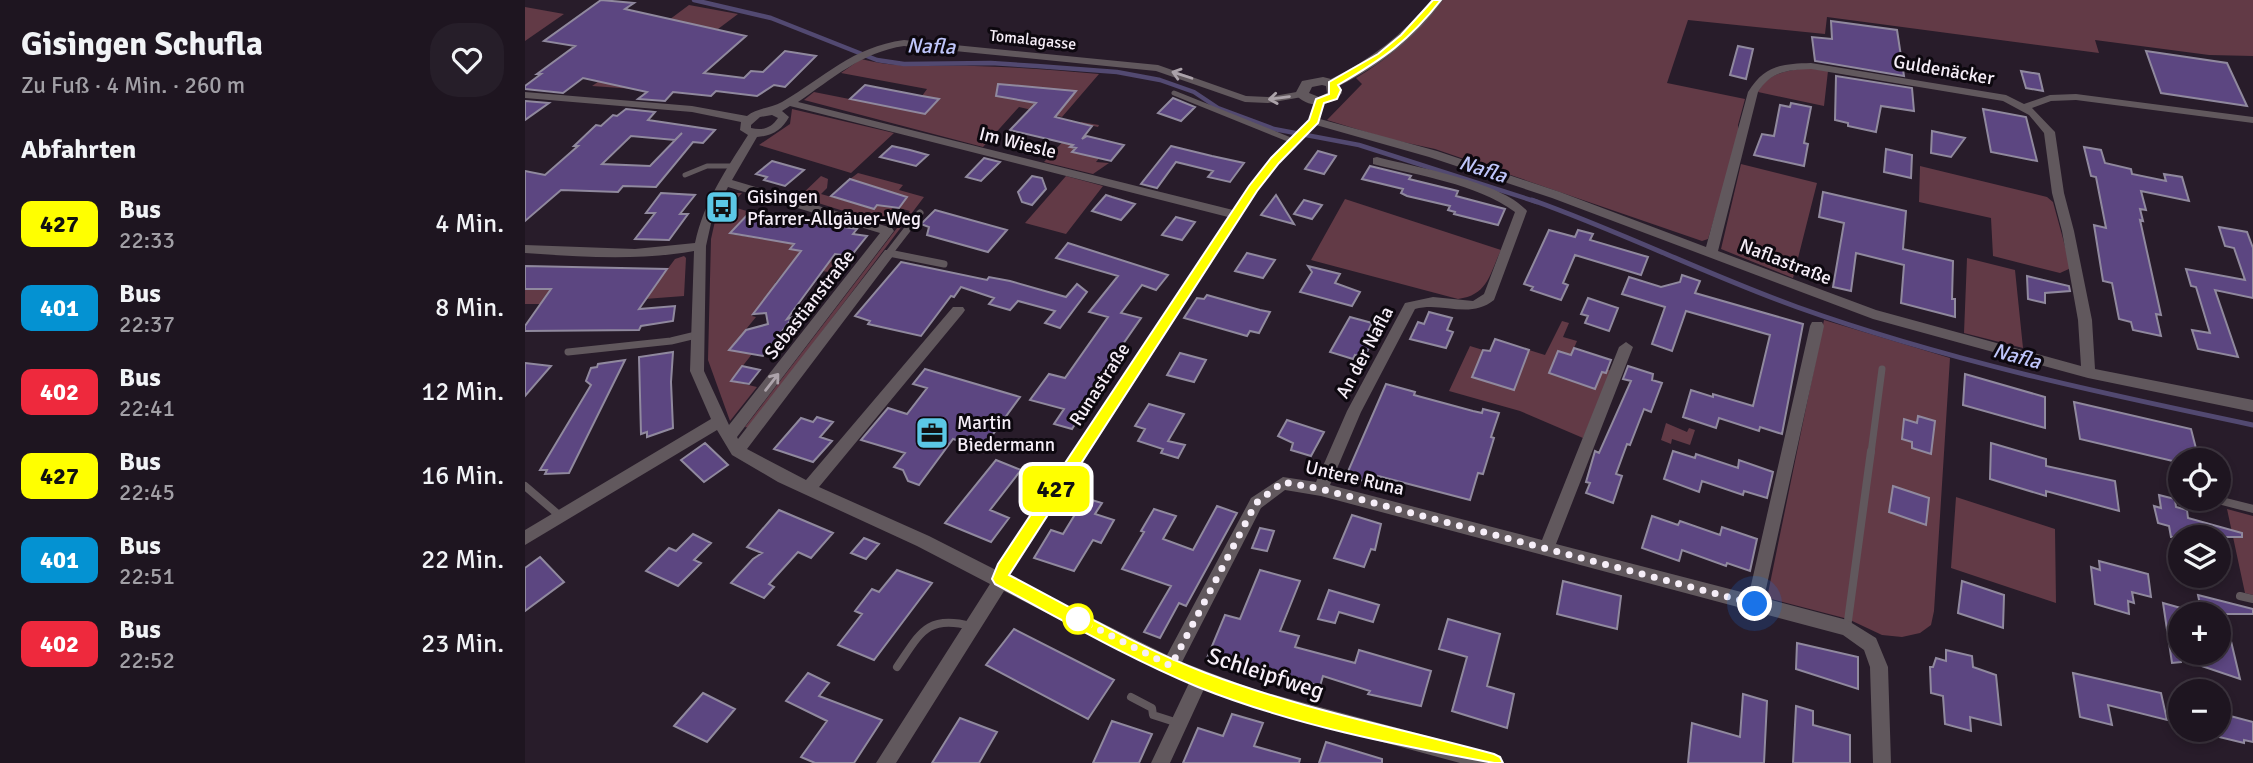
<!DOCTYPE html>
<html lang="de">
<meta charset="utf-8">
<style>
body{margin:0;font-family:Signika,sans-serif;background:#261e29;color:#f1f3f6;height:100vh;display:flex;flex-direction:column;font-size:26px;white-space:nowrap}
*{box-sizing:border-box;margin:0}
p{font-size:23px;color:#a19fa5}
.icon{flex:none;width:38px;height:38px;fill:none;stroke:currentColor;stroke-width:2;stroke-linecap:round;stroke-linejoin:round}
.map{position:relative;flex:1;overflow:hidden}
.sheet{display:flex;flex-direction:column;background:#1e1520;width:525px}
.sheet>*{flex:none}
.badge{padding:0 14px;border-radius:10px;font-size:24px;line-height:46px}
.fabs{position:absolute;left:1643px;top:448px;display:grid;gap:14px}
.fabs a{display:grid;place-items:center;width:63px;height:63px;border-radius:50%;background:#1e1520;box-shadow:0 4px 10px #0003,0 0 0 2px #3c343e;font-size:35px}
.you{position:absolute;width:35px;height:35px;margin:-18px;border:5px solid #fff;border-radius:50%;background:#1a73e8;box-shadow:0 0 0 10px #1a73e833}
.map>.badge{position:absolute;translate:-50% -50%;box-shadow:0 0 0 4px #fff}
h2{padding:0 21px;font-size:26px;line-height:63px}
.round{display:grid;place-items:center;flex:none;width:74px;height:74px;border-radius:28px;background:#261e29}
.headline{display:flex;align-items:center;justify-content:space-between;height:119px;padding:0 21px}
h1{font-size:33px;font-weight:700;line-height:52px}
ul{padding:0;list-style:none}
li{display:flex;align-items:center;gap:21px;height:84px;padding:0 21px}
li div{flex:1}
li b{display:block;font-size:26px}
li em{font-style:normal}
li .badge{min-width:77px;font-weight:700;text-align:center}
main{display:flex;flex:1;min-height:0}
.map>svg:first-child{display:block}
.green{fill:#623a46}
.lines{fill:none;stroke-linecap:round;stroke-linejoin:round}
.stream-far1{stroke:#524971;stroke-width:4.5}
.stream{stroke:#524971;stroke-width:5}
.building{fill:#5c4681;stroke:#90899e;stroke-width:2;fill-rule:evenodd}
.service-far2{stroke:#61585d;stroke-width:5}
.service-far1{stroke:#61585d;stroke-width:7}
.service{stroke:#61585d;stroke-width:8}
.minor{fill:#61585d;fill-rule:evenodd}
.tertiary{fill:#61585d;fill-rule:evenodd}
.oneway{stroke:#aca3aa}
.line{fill:#ff0;stroke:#fff;stroke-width:2}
.walk{stroke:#f6eef8;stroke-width:7;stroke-dasharray:0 12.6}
.stop-dot{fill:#fff;stroke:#ff0;stroke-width:3.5}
.labels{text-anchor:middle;stroke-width:6;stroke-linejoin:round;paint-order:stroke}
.far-street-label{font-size:16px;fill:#f6eef8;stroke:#0d080f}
.street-label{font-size:19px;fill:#f6eef8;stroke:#0d080f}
.poi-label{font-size:19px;fill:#f6eef8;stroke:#0d080f;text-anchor:start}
.water-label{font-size:21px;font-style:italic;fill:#bfc6fb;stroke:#0d080f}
.near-street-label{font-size:23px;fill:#f6eef8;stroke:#0d080f}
</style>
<main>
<section class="sheet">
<div class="headline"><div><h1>Gisingen Schufla</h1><p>Zu Fuß · 4 Min. · 260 m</p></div><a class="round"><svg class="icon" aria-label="heart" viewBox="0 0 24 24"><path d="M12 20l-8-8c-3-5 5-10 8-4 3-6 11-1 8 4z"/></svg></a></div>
<h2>Abfahrten</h2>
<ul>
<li><span class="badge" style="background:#ff0;color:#111">427</span><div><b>Bus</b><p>22:33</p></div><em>4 Min.</em></li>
<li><span class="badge" style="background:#0492d2;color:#fff">401</span><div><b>Bus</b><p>22:37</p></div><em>8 Min.</em></li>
<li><span class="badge" style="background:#ee293d;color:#fff">402</span><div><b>Bus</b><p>22:41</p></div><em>12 Min.</em></li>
<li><span class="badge" style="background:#ff0;color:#111">427</span><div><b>Bus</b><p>22:45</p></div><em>16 Min.</em></li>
<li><span class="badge" style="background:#0492d2;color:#fff">401</span><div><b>Bus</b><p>22:51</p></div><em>22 Min.</em></li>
<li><span class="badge" style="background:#ee293d;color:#fff">402</span><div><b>Bus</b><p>22:52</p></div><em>23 Min.</em></li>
</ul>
</section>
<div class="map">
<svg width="1728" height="763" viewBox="0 0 1728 763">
<rect width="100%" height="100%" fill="#281c2a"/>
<path class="green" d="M918,0H1728V56L1684,55L1570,40L1574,53L1302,17L1300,34L1163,20L1142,83L1220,99L1213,125L1214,135L1183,239L1177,241L910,149L864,139L802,120L837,84L831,78C866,57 894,32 918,0Z
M164,5L213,14L193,29L161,24L91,85L109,89L67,86L115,53L105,49Z
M0,7L39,14L0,41Z
M336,59C375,69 410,65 449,66C491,67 532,70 574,74L537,117L494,107L458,147L279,100L289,92L400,114L414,100L397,96L402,89L316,73Z
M1282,68L1303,71L1299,106L1233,92C1243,72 1262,71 1282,68Z
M267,109L369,133L326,173L234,145L265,124Z
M556,122L574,125L573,127L560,124L543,143L549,145L548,151L576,156L571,162L584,163L568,174L519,162Z
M1216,164L1292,183L1268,278L1196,249Z
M1395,166L1522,197L1528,202L1546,268L1535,273L1468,256L1466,218L1394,202Z
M333,173L378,185L374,190L399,197L224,428L220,427L385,211L374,208L381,197L364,206L369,210L360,224L274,197L296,176L303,179L302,188L296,194L342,207L360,190L325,179Z
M541,176L578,186L541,234L500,223Z
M204,193H217L205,206L225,212L205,234L269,244L265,249L323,259L312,273L296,271L274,254L250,283L253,284L227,316L231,317L204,350L227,354L206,381L232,387L205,421L183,360L186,239L190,221L196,218Z
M820,199L976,250C964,275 963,295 933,299L786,260Z
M159,256L161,258L159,296L54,304H0V284L130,286L150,259Z
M1442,258L1490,270L1498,348L1439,333Z
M1299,320L1425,358L1409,611L1406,625L1395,633L1377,637L1357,635L1323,619L1242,598Z
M1037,321L1044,323L1038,337L1052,341L1046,355L1033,351L1024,373L1069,388L1078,368L1087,371L1058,438L995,411L924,391L945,346L958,350L947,377L989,389L1004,350L1020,355Z
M1141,423L1162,432L1164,428L1170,430L1165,445L1147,439L1146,444L1136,440Z
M1431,497L1530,529L1531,603L1426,568Z
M1702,509L1728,516V595L1720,593Z"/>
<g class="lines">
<path class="stream-far1" d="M169,0L246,18L352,60L379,64L466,63L512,66L592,72L635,80L669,92L693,108L749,129L834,145L1012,202"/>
<path class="stream" d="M1007,200C1097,232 1183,275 1272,307C1420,360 1575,393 1728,425"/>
</g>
<path class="building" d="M76,0L109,3L100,9L221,36L179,73L219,78L226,71L238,72L260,51L291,56L260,87L249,85L232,96L191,91L186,96L148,92L140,101L113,99L122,92L58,78L38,93L0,89V86L16,74H12L50,46L19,41Z
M1306,21L1372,30L1379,76L1290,61L1287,37L1307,39Z
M1213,46L1228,49L1221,79L1205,75Z
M1621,51L1702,63L1722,106L1636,93Z
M1496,71L1514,74L1518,91L1501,88Z
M1311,76L1387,88L1389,111L1356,106L1351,132L1323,126V123L1310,120Z
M473,84L551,91L530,117L567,126L557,139L562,136L599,145L586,161L547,152L551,148L545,147L548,145L485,130L511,103L471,96Z
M340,85L397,96L414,99L400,114L325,99Z
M648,98L670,107L656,121L633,113Z
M0,101L24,103L0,120Z
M1266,103L1286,107L1279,143L1283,144L1279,166L1229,155L1237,134L1249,136L1255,105L1265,107Z
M101,109L130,112L123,120L190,130L178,143L168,142L131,187L98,186L93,192L36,190L0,221V171L20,175L53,146H49L71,125L76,126L88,115L92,116ZM157,133L125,166L77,164L106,136L150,140Z
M1458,109L1501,117L1512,161L1466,152Z
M1407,131L1440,138L1426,157L1406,153Z
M367,146L385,150L403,155L391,166L355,157Z
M646,146L687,156L719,163L705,182L683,177L688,171L651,162L632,188L616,184Z
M1559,147L1576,150L1580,163L1606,169L1607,174L1641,181L1639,174L1657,177L1664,201L1616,191L1621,210L1615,209L1618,221L1615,220L1636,315L1631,314L1636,336L1608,330L1606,322L1594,319L1587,283L1578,281L1569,225L1581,228L1571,177L1566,176Z
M1361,149L1387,155L1386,178L1359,172Z
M793,151L811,156L799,174L780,169Z
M459,158L475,162L456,181L441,177Z
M247,161L279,170L260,186L239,180L242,177L231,174Z
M845,166L886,176L884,179L933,191L931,196L980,209L973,225L929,214L930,212L923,210L925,206L882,196L876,193L878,189L837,179Z
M507,176L517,178L521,189L507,205L497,202L493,192Z
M325,179L382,197L374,208L352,205L349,209L306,196Z
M1298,192L1381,211L1378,249L1428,261L1427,299H1430V317L1376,303L1379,265L1331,253L1326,291L1308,287L1319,223L1294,217Z
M136,193L170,195L155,214H163L144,240L110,239L130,213H121Z
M581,195L587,197L610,204L596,220L567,211Z
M751,195L769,224L736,215Z
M779,200L797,205L787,219L769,214Z
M410,210L482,230L463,252L402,235L404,227L396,224Z
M225,212L332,229L328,234L342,236L326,256L310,254L262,319L268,317L238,356L204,350L221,330L243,324L241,313L228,314L276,251L265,249L269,244L205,233Z
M651,217L670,222L657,240L637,235Z
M1694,227L1722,232L1728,248V298L1690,290L1713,357L1673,349L1667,330L1685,333L1671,287L1666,286L1661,269L1720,280L1709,248L1700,246Z
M1024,230L1050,237L1053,230L1068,234L1065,240L1123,257L1116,275L1050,255L1038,283L1043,285L1036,300L1006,290L1008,287L999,284Z
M543,243L643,275L631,290L617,285L596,313L616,318L564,393L569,394L547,429L529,424L539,409L505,400L524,374L540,378L583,317L564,312L593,276L531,258Z
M722,253L750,260L738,278L710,271Z
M376,262L462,280L464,277L485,281L541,297L552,284L562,292L535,328L520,323L530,311L493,301L485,310L464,304L469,298L436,287L429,297L426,296L396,336L343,324L345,321L330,316Z
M0,266L142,269L114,309L150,306L148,321L116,326L114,330L0,331V326L26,289H0Z
M783,266L815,274L810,283L835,292L827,306L775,292L787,272Z
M1157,275L1175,281L1170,293L1278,324L1257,434L1235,427L1234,431L1194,418L1191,428L1158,417L1166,390L1188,397V394L1228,406L1245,335L1161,311L1147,351L1127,344L1140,307L1097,294L1104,277L1136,287L1155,282Z
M1502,276L1544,286L1545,291L1520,293V303L1503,299Z
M682,295L735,310L745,312L734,333L725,331L722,336L659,318L672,298L679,299Z
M1063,298L1093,308L1084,331L1060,323L1063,316L1056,314Z
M904,312L927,318L922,330L928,332L921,348L885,339L893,322L899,324Z
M825,317L847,323L840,338L848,340L839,358L830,355L828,359L805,352Z
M970,339L1004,350L989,390L947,377L958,350L965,351Z
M1049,348L1086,360L1081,373L1077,372L1070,389L1024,373L1033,351L1046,355Z
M148,352L146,382L148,428L122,437V432L116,434L114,357Z
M655,353L681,360L669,382L642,375Z
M100,360L44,473L20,474L22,470H15L66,385L61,381L66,368L72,367L73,364Z
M0,363L26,366L0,396Z
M217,366L235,370L224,384L206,381Z
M1103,366L1128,374L1127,380L1137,383L1126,412L1119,409L1105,445L1102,444L1091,474L1097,476L1088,503L1061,493L1065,483L1061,482L1070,451L1074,453L1106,381L1098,379Z
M400,369L495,397L458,448L428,439L394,485L383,481L378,470L369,467L380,453L336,440L363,408L382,414L402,388L388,384Z
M1440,374L1520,397V428L1438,405Z
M861,384L890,392L889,395L948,411L957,413L958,409L974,413L966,437L969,438L958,474L953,473L945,500L853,476L850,484L821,476Z
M1549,402L1666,429L1674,460H1656V463L1555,439Z
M624,404L659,414L643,441L660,445L653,458L636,453L638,449L613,441L620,429L610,426Z
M1393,416L1410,421L1406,454L1387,448V442L1377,439L1379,419L1392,423Z
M292,417L308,422L295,437L307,441L288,462L249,449L276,418L288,422Z
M762,420L799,432L786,456L766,450L768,443L753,436Z
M180,443L203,465L179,482L156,460Z
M1466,443L1521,459V466L1590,481L1594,511L1521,491V496L1465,479Z
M1148,451L1170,458L1171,454L1213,468L1214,460L1248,472L1242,498L1219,491L1218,495L1177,481L1174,492L1139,479Z
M471,460L496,470L465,510L484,518L466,542L420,523Z
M1368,486L1404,498L1401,525L1364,512Z
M1634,495L1650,499L1651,507L1662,510L1663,518L1717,533V537H1646L1644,526L1633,523L1629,506L1636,508Z
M560,498L577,503L570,514L589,520L576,543L568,540L549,571L509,558L526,530L538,534Z
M692,506L712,513L661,606L654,603L635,638L619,632L646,586L597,569L619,532L616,531L629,509L651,516L638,539L668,550Z
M254,510L308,533L286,558L273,552L244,584L249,587L239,598L206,583L228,559L237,553L222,547Z
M827,515L856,524L850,550L846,549L839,567L809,558Z
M1127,516L1153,525L1155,521L1195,535L1197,527L1232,539L1225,571L1202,563L1201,566L1157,550L1154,561L1117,548Z
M735,528L749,531L742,551L727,548Z
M168,534L186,543L169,560L176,563L153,586L121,571L144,548L151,551Z
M339,538L354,544L341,559L326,553Z
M15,557L39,582L0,611V568Z
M1574,561L1623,574L1626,597L1607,592L1609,603L1603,601L1604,614L1570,604L1566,567L1575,570Z
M372,570L407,583L349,660L313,645L337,614L330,611L347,589L354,592Z
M735,570L775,581L755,631L774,636L770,647L830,663L834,650L906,671L896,706L843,694L845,691L798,676L795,686L759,676L757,680L682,658L700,615L715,619Z
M1038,581L1096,596L1092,629L1032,614Z
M1437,581L1479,595L1478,628L1433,613Z
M804,590L854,605L848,622L814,612L810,623L793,619Z
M1673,595L1728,609V614H1677Z
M1638,603L1656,608V653H1694V617L1700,616L1715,679L1656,659V662L1647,663Z
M923,619L975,634L962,686L989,694L982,728L927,711L942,657L914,649Z
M489,629L589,680L563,719L461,665Z
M1272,643L1333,657V689L1271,669Z
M1421,650L1447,656L1448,667L1471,675L1476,725L1445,717L1446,731L1420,724L1418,696L1406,693L1405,667H1408L1411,658L1421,661Z
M283,673L304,683L294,696L357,720L329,763H290L276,757L302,721L261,701Z
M1548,673L1636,693L1642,720L1583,705L1587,725L1555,717Z
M178,693L210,709L182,742L149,726Z
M1218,694L1242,701L1239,763H1163L1167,723L1215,737Z
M1271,706L1288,711V725L1325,735V763H1268Z
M1694,713L1728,722V742L1719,740V743L1694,737Z
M707,714L738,723L729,746L775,759L774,763H658L673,728L698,736Z
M435,718L472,732L454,763H407Z
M587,721L627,734L614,763H568Z
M801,742L857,759V763H794Z"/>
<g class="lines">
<path class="service-far2" d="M649,93L768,141
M160,175L182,166H209"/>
<path class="service-far1" d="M395,213L364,253L419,264
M43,352L146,341L171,335
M1346,453L1357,369"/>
<path class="service" d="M0,486L35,516
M1693,500L1728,509
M1715,596L1728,599
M1322,628L1346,451
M372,667C395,634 401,614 446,626
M606,697L627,708L628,715L653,723"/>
<path class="minor" d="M379,40L633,65L721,96L743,97L777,91L782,94L777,97L743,103L720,102L631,71L379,46C337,52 307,79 273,102L708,210L746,157L784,120L789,101L794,98L799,101L795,119L912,151L1035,192L1181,247L1223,92C1240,65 1256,64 1286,63L1481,95L1499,104L1525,95L1551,94L1728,117V123L1551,100L1526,101L1507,108L1530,132L1539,193L1549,231L1567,320L1570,369L1728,400V412L1563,378L1348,319L1027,198L904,157L791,125L754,163L732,192L484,577L642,655L726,498L758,477L791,482L822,411L880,303L908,297L948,301L959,294L990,212C950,183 894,176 848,164V158L852,157C890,167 978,182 1002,211L969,300C944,320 917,301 890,309L836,412L805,485L1017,540L1094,347L1101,342L1108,347L1031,544L1224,594L1285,326L1287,322H1297L1299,326L1239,598L1322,620L1351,638L1363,667L1366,763H1348L1345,667L1339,650L1318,635L796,496L760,490L736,508L657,662L728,689L969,754L976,756L978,763H935L728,707L679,689L645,763H626L664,683L589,648L479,591L371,763H351L465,584L392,546L253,482L207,455L192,430L0,545V530L186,419L165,371L169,251C113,261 56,257 0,253V245L110,249L170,243C179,201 201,170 223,135L215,130L216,122L167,112L0,98V92L167,106L222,116C232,108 246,108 257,102C300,77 327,47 379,40ZM1286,69L1478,101L1504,115L1519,133L1527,193L1537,231L1553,320L1556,366L1351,310L1193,251L1233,92C1246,71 1263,70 1286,69ZM265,106L703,217L471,570L404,536L294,487L438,313L440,310L438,307H428L281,480L222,449L368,256L370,253L368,250H360L213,439L212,437L369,231L367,228L207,180L232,137C247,136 257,130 264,117L257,111ZM247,115L253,118C246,128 238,131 226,128V125L235,117ZM203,187L355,233L204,425L179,371L181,246L187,219Z"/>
<path class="tertiary" d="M906,0H918C891,38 856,65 814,86L817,93C804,108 783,109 770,94L777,81L798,77L806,79C845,60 879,34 906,0ZM797,85L801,86L802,93L794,97L784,93L787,87Z"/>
</g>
<defs><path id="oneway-shaft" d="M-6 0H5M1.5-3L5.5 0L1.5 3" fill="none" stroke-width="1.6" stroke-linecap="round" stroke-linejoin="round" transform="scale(1.75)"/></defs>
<g class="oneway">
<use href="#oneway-shaft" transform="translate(657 75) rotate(-162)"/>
<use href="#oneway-shaft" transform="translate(754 98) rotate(172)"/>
<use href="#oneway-shaft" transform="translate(247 382) rotate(-52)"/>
</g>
<path class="line" d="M908,0H916C884,41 858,59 813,85L816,90L812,99L799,103L793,123L754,163L732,191L484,575C549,609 613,647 681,673C773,708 873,728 969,754L975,757L978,763H969C871,745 768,725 673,687C603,658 536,619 470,584L467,579L473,564L724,186L746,158L784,120L791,99L804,94V82L853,54L876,35Z"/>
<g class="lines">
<path class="walk" d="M553,619L646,666L731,503L758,482L796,489L1230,604"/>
</g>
<defs>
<symbol id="bus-square" viewBox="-11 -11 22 22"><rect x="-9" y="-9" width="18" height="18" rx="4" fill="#5bc8e6" stroke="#0d080f"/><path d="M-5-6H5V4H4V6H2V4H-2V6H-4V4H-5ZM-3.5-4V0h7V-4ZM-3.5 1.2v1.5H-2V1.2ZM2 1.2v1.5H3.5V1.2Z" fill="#111"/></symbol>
<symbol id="office-square" viewBox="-11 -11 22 22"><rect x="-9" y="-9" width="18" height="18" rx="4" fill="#5bc8e6" stroke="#0d080f"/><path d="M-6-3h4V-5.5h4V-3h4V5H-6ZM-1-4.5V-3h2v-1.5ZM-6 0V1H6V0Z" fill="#111"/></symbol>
</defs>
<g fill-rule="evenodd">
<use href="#bus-square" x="178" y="188" width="38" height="38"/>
<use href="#office-square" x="388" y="414" width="38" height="38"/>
</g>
<circle class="stop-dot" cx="553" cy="619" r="14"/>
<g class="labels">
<g class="far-street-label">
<text transform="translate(508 39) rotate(6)" y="6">Tomalagasse</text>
</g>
<g class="street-label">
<text transform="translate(1419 69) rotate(10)" y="7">Guldenäcker</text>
<text transform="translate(493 142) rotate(14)" y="7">Im Wiesle</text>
<text transform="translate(1261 261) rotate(21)" y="7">Naflastraße</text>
<text transform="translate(284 304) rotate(-52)" y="7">Sebastianstraße</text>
<text transform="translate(839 352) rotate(-62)" y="7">An der Nafla</text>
<text transform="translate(574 384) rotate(-57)" y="7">Runastraße</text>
<text transform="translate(830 477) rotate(13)" y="7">Untere Runa</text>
</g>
<g class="poi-label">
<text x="222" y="203">Gisingen<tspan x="222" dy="22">Pfarrer-Allgäuer-Weg</tspan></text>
<text x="432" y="429">Martin<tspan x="432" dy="22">Biedermann</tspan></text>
</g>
<g class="water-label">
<text transform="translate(406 46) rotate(2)" y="7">Nafla</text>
<text transform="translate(958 169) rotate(18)" y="7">Nafla</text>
<text transform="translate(1492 356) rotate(15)" y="7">Nafla</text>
</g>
<g class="near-street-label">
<text transform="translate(741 673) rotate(18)" y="8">Schleipfweg</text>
</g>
</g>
</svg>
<div class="fabs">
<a><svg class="icon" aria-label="locate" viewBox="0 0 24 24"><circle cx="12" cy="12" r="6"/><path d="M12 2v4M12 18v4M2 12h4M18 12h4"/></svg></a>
<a><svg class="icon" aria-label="layers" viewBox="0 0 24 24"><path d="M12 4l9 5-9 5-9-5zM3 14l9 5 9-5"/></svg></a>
<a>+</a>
<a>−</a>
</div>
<div class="you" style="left:1230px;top:604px"></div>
<b class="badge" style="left:531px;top:489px;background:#ff0;color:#111">427</b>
</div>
</main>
